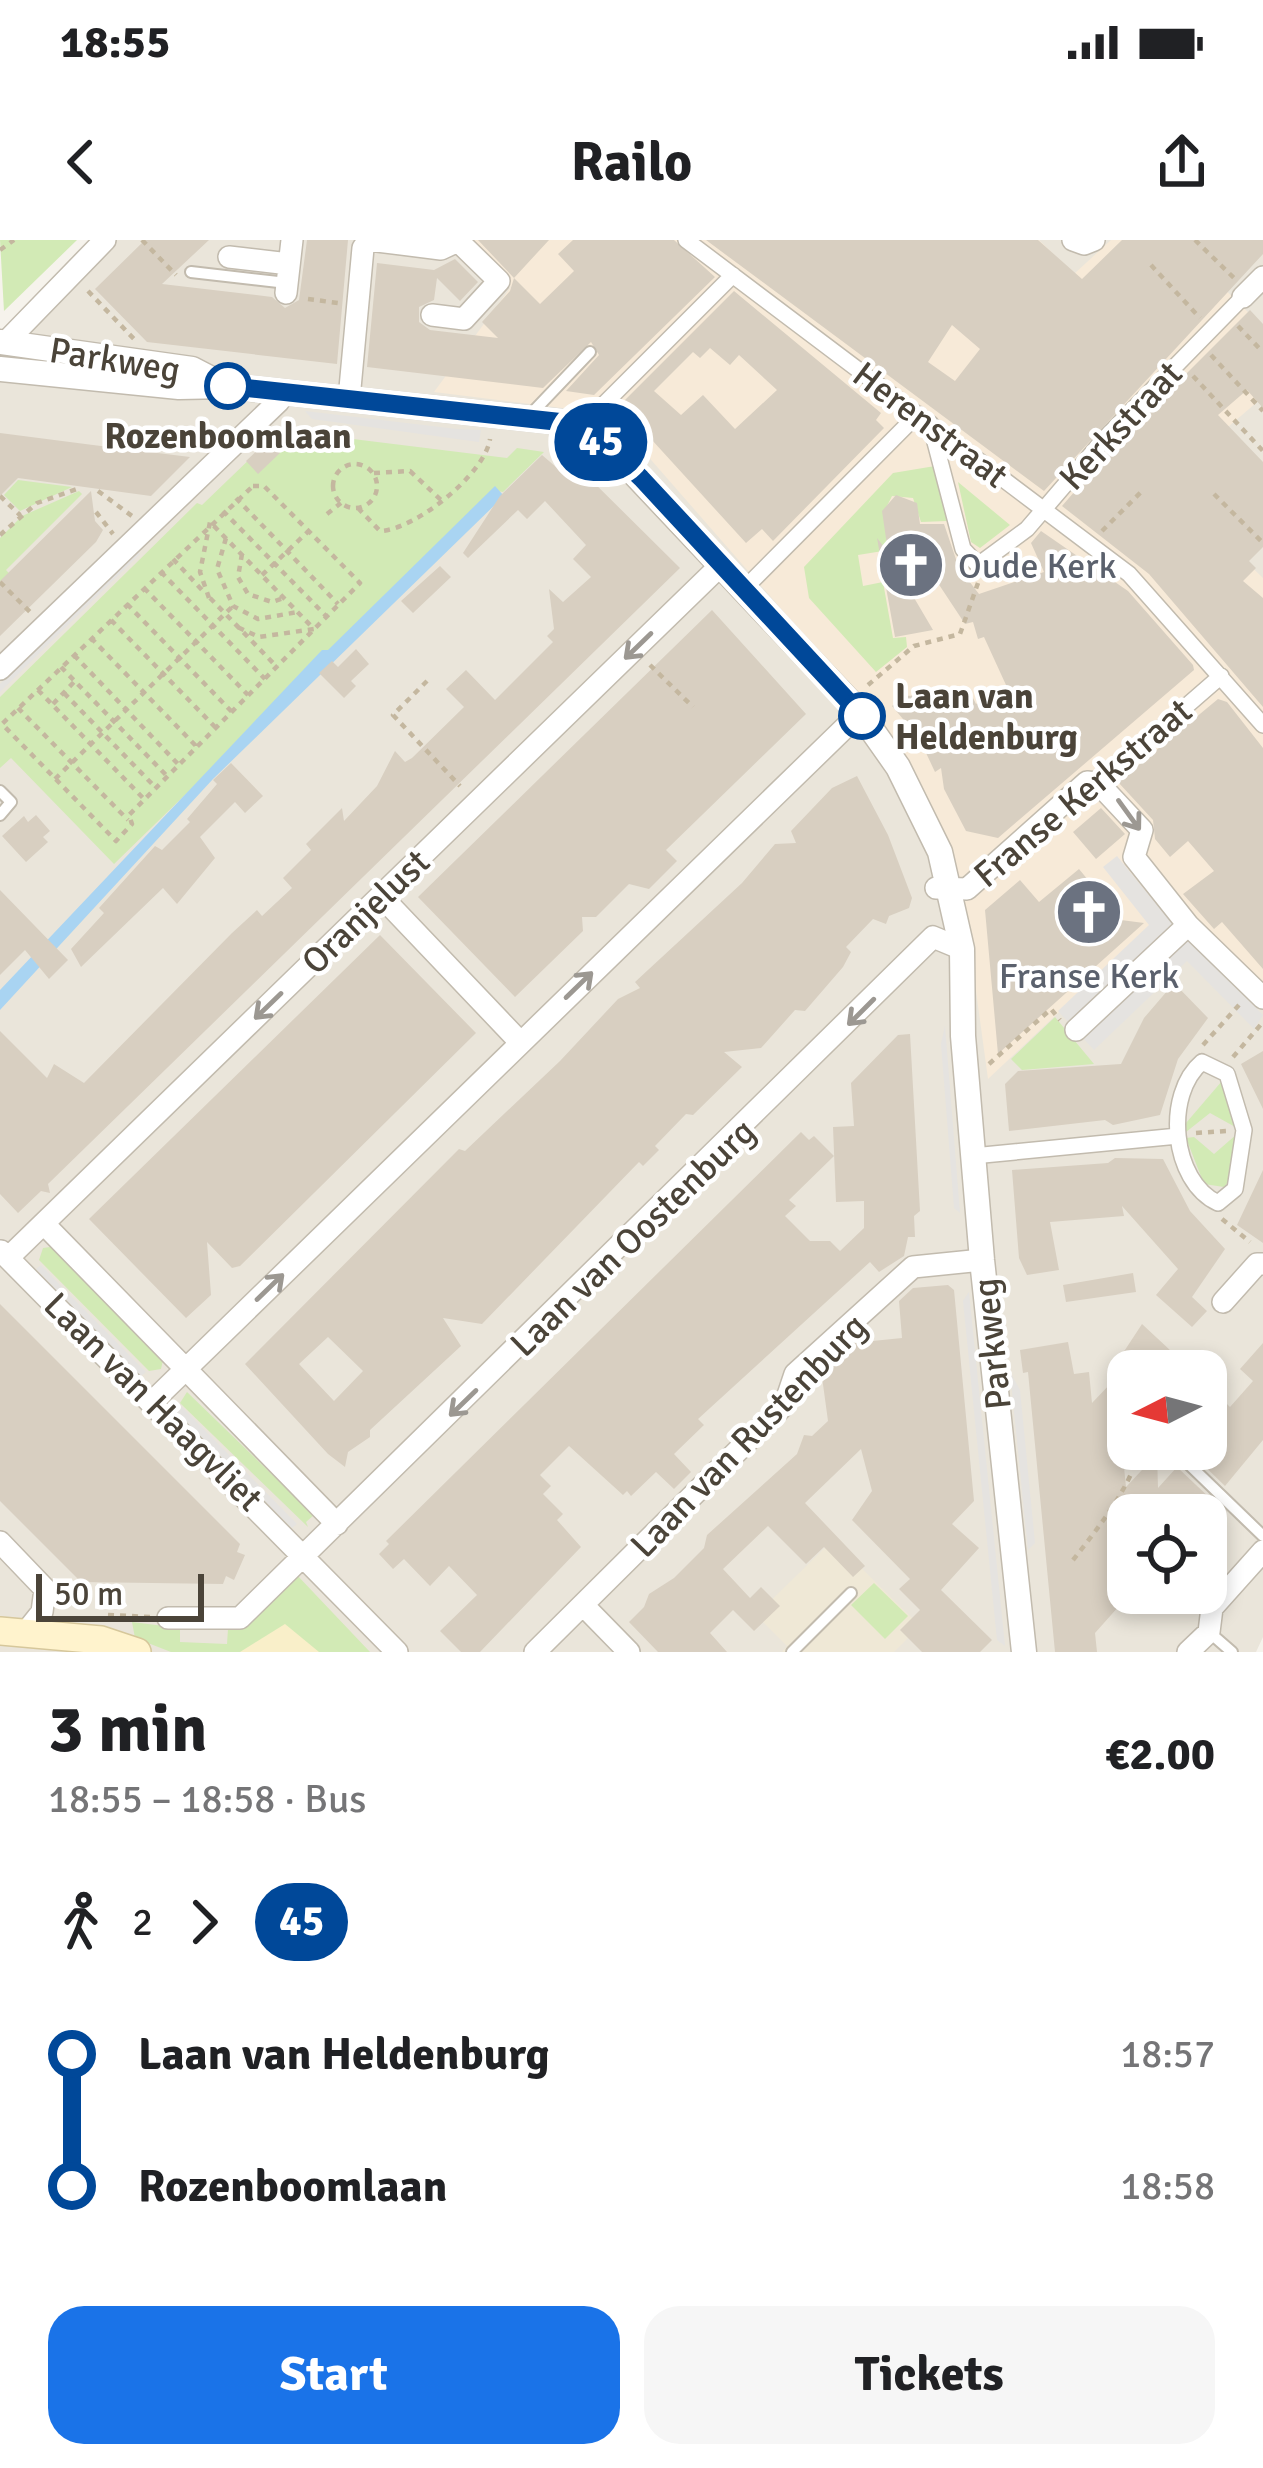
<!DOCTYPE html>
<meta charset="utf-8">
<style>
body{margin:0;font-family:Signika,sans-serif;background:#f6f6f6;color:#202124;height:100vh;display:flex;flex-direction:column;font-size:45px;white-space:nowrap}
*{box-sizing:border-box;margin:0}
p{font-size:39px;color:#757577}
.icon{flex:none;width:66px;height:66px;fill:none;stroke:currentColor;stroke-width:2;stroke-linecap:round;stroke-linejoin:round}
.map{position:relative;height:1412px;overflow:hidden}
.panel{display:flex;flex-direction:column;background:#fff;flex:1}
.panel>*{flex:none}
.badge{padding:0 24px;border-radius:39px;font-size:42px;line-height:78px}
.needle{width:78px;rotate:264deg}
.tools{position:absolute;left:1107px;top:1110px;display:grid;gap:24px}
.tools a{display:grid;place-items:center;width:120px;height:120px;border-radius:24px;background:#fff;box-shadow:0 6px 18px #0003;font-size:60px}
.scale{position:absolute;left:36px;bottom:30px;width:168px;box-sizing:border-box;padding-left:12px;border:6px solid #4b4439;border-top:0;font-size:33px;line-height:42px;white-space:nowrap;color:#4b4439;-webkit-text-stroke:9px #fff;paint-order:stroke}
.map>.badge{position:absolute;translate:-50% -50%;box-shadow:0 0 0 6px #fff}
.legs{display:flex;align-items:center;gap:18px;height:132px;padding:0 48px;font-size:39px}
.legs p{margin-inline-start:auto}
.summary{display:flex;align-items:center;justify-content:space-between;height:204px;padding:0 48px}
h1{font-size:66px;font-weight:700;line-height:90px}
.action{display:flex;gap:24px;margin-top:auto;padding:24px 48px}
.action a{flex:1;height:138px;border-radius:36px;background:#1a73e8;color:#fff;font-size:48px;font-weight:700;line-height:138px;text-align:center}
.action a+a{background:#f6f6f6;color:#202124}
ul{padding:0 48px;list-style:none}
li{display:flex;align-items:center;gap:42px;height:132px;font-size:45px}
li i{display:grid;place-items:center;width:18px;height:100%;margin:0 15px;background:currentColor}
li i::after{content:'';width:30px;height:30px;margin:-15px;border:9px solid;border-radius:50%;background:#fff}
li p{margin-inline-start:auto}
li:first-child i{background:linear-gradient(#0000 50%,currentColor 0)}
li:last-child i{background:linear-gradient(currentColor 50%,#0000 0)}
.status{display:flex;justify-content:space-between;align-items:center;height:84px;padding:0 60px;background:#fff;direction:ltr}
.status svg{height:33px;fill:currentColor}
header{display:flex;justify-content:space-between;align-items:center;height:156px;padding:0 48px;background:#fff;font-size:54px;font-weight:700}
.map>svg:first-child{display:block}
.residential{fill:#eae5da;fill-rule:evenodd}
.commercial{fill:#f7ead8}
.education{fill:#efe8d6}
.green{fill:#d2eab5}
.sand{fill:#f9efc9}
.parking{fill:#e5e3e0}
.water{fill:#a9d4f2}
.building{fill:#d8cfc1;fill-rule:evenodd}
.lines{fill:none;stroke-linecap:round;stroke-linejoin:round}
.service-casing{stroke:#c2bbae;stroke-width:14}
.pedestrian-casing{stroke:#c2bbae;stroke-width:18}
.minor-casing{stroke:#c2bbae;stroke-width:24}
.tertiary-casing{stroke:#c2bbae;stroke-width:27}
.secondary-casing{stroke:#d6c79b;stroke-width:30}
.path{stroke:#c4b79f;stroke-width:4.5;stroke-dasharray:6 6;stroke-linecap:butt}
.service{stroke:#fff;stroke-width:10}
.pedestrian{stroke:#fff;stroke-width:15}
.minor{stroke:#fff;stroke-width:21}
.tertiary{stroke:#fff;stroke-width:24}
.secondary{stroke:#fff3cd;stroke-width:27}
.oneway{stroke:#9c9892}
.line-1-casing{stroke:#fff;stroke-width:27}
.line-1{stroke:#004899;stroke-width:18}
.stop-1-dot{fill:#fff;stroke:#004899;stroke-width:6}
.labels{text-anchor:middle;stroke-width:9;stroke-linejoin:round;paint-order:stroke}
.street-label{font-size:36px;fill:#4b4439;stroke:#fff}
.stop-label{font-size:36px;font-weight:bold;fill:#4b4439;stroke:#fff}
.worship-label{font-size:36px;fill:#5b616d;stroke:#fff;text-anchor:start}
</style>
<div class="status"><b>18:55</b><svg viewBox="0 0 49 12"><path d="M0 12V9h3v3zM5 12V6h3v6zM10 12V3h3v9zM15 12V0h3v12zM26 1h20v11H26zM47 4h2v5h-2z"/></svg></div>
<header><svg class="icon" aria-label="back" viewBox="0 0 24 24"><path d="M15 5l-7 7 7 7"/></svg>Railo<svg class="icon" aria-label="share" viewBox="0 0 24 24"><path d="M12 15V3M7 8l5-5 5 5M5 13v7h14v-7"/></svg></header>
<div class="map">
<svg width="1263" height="1412" viewBox="0 0 1263 1412">
<rect width="100%" height="100%" fill="#f6f3ec"/>
<path class="residential" d="M115,0H1263V1397L1256,1412H0V112ZM1128,1131H1206V1209H1128ZM1128,1275H1206V1353H1128Z"/>
<path class="commercial" d="M455,0H1039L1074,34L1111,0H1175L1263,87V157L1207,205L1199,276L1263,338V745L1177,661L988,839L964,663L901,506L611,174L434,152L511,47Z"/>
<path class="education" d="M833,1300L920,1386L894,1412H782L787,1406L756,1375Z"/>
<path class="green" d="M0,0H77L4,71Z
M280,190L507,218L517,208L544,212L503,252L497,251L114,624L11,518L0,528V457L197,263L202,265Z
M935,226L947,281L921,282L913,258L892,256L883,274L889,310L858,315L863,346L883,342L893,398L906,397L907,407L876,432L809,358L804,327L893,233Z
M18,240L72,247L20,271L4,255Z
M958,242L1010,285L980,308L971,302Z
M79,251L82,254L6,330L35,361L0,355V298L22,276Z
M1055,777L1094,824L1022,830L1011,819Z
M1222,841L1237,888L1210,873L1186,892V883Z
M1237,894L1231,939L1224,947L1204,944L1186,898L1194,897L1214,914Z
M50,1007L58,1008L164,1116L161,1129L149,1131L39,1020L43,1008Z
M187,1152L314,1275L306,1282L308,1287L180,1163Z
M296,1334L370,1412H171L135,1398L132,1382L180,1388V1402L227,1404L228,1389L237,1388Z
M874,1343L908,1376L885,1399L851,1365Z"/>
<path class="sand" d="M285,1384L319,1412H240Z"/>
<path class="parking" d="M305,171L457,189L481,190L479,202L312,179Z
M136,310L140,314L0,452V444Z
M1117,616L1180,693L1263,775L1254,789L1187,721L1094,810L1058,771L1149,685L1103,627Z
M945,786L960,973L954,968L941,804Z
M41,1025L64,1049L146,1132L141,1136L36,1029Z
M969,1052L1005,1406L997,1400L963,1061Z
M1010,1132L1020,1150L1035,1303L1028,1310Z
M182,1167L297,1284L292,1288L177,1172Z"/>
<path class="water" d="M495,246L504,256L213,539L0,770V750L322,410H328Z"/>
<path class="building" d="M145,0H209L162,44L272,57L285,68L299,60L307,0H348L337,124L147,102L95,49Z
M478,0H549L514,38Z
M573,0H674L715,37L594,155L566,151L599,115L591,102L543,148L367,127L377,23L434,30L455,19L478,42L460,61L437,38L434,60L419,67V82L430,90L498,98L482,82L510,51L514,38L540,64L574,31L558,14Z
M706,0H1038L1082,39L1122,0H1263V14L1044,251ZM952,85L980,109L955,141L928,122Z
M734,51L881,173L876,180L884,188L773,301L762,289L746,303L620,165ZM710,108L730,125L739,115L777,150L735,189L703,155L681,175L654,151L693,112L700,118Z
M1250,70L1263,84V168L1247,150L1218,175L1263,222V307L1249,321L1256,328L1243,341L1263,358V467L1149,334L1062,266L1114,206Z
M0,193L93,205L190,217L151,256L18,238L0,256Z
M268,200L280,213L258,234L246,221Z
M542,215L556,227L569,218L680,328L48,944L50,953L41,951L18,973L0,954V791L47,838L54,824L84,843L232,693L257,670L262,676L292,648L283,638L311,610L306,604L342,568L344,581L377,546L395,511L405,522L412,518L464,467L446,449L466,430L495,460L553,402L547,396L554,389L549,349L563,362L591,337L573,319L586,305L545,261L527,279L518,270L468,318L463,313L500,256Z
M91,251L95,281L103,290L96,302L0,396V341Z
M896,255L917,263L920,284H944L959,328L979,354L1044,332L1031,303L1041,291L1128,351L1193,425L1194,430L998,598L966,591L944,549L941,528L935,532L919,498L892,466L904,456L930,455L935,462L971,454L976,464L1006,445L984,397L978,399L973,382L965,384L926,325L903,339L933,390L895,397L877,298L888,312L882,271Z
M440,326L451,337L413,373L401,361Z
M712,370L806,474L666,610L677,621L649,649L629,644L596,677H582L583,691L515,757L418,657Z
M356,409L369,424L351,441L356,446L344,458L319,433L332,421L338,427Z
M1218,459L1227,462L1263,508V729L1222,682L1214,689L1183,654L1214,631L1188,601L1170,617L1155,599L1153,580L1118,542Z
M231,523L263,556L245,573L235,562L200,597L215,618L177,664L163,648L81,727L71,709L104,673L99,668L155,606L162,610L190,582L187,579L217,544L213,540Z
M857,536L888,595L912,658L909,668L889,676L886,684L873,679L846,707L851,712L843,727L805,771L795,770L761,808L724,812L742,827L693,875L686,874L655,906L659,910L643,926L639,922L482,1084L443,1078L461,1106L370,1190V1197L348,1212L345,1227L328,1214L245,1124L459,909L465,911L560,821L618,759L640,748L635,742L742,643L775,604L796,603L791,591L832,548ZM328,1097L363,1131L334,1161L299,1124Z
M1101,568L1125,594L1096,619L1073,592Z
M36,575L50,591L43,597L48,602L26,622L2,596L24,576L28,582Z
M1079,629L1121,680L1144,683L998,814L985,670L1020,640L1039,662Z
M0,650L68,720L49,739L25,710L0,735Z
M380,695L476,793L240,1026L232,1028L207,1002L211,1055L186,1078L89,979Z
M1174,743L1208,778L1178,819L1160,875L1113,885L1105,880L1009,891L1005,844L1018,831L1121,824L1144,778Z
M910,794L920,971L914,976L915,997H908L904,1016L879,1032L870,1022L698,1179L704,1185L674,1214L691,1232L674,1249L656,1232L631,1256L627,1251L623,1255L569,1206L540,1235L551,1246L543,1254L563,1274L557,1280L581,1307L480,1412H461L440,1391L477,1355L449,1326L430,1346L404,1319L393,1329L379,1314L389,1304L386,1301L801,892L809,900L814,896L834,916L789,960L796,966L785,976L810,1001H830L840,1011L864,988V961L836,962L833,887L854,886L851,843L898,795Z
M1263,811V869L1241,824Z
M1115,918L1163,919L1190,971L1225,1009L1192,1057L1207,1071L1192,1087L1156,1055L1178,1029L1122,966L1124,976L1050,982L1059,1030L1027,1035L1019,1018L1012,930L1108,923Z
M1263,930V1003L1237,985Z
M1133,1033L1136,1052L1066,1062L1063,1045Z
M948,1045L954,1050L974,1261L952,1284L979,1308L941,1350L992,1400L980,1412H922L900,1390L920,1370L899,1349L910,1339L852,1280L872,1251L861,1209L805,1263L865,1326L853,1337L824,1307L806,1324L768,1286L723,1329L750,1358L761,1347L780,1366L754,1391L733,1370L710,1393L727,1412H658L629,1382L644,1367L649,1354L674,1338L704,1308L707,1295L797,1214L804,1195L812,1196L828,1181L822,1137L838,1116L853,1103L902,1098L899,1061L913,1048Z
M0,1064L240,1304L237,1312L245,1315L234,1340L226,1336L223,1344L81,1342L0,1261Z
M1142,1084L1171,1111L1155,1128L1146,1120L1139,1128L1123,1113Z
M1068,1102L1074,1134L1089,1132L1092,1163L1112,1142L1128,1158L1118,1168L1126,1247L1157,1214L1158,1248L1177,1227L1213,1261L1200,1275H1128V1356L1095,1393L1097,1412H1055L1028,1132L1023,1133L1020,1110Z
M1263,1103V1200L1225,1246L1190,1212L1206,1209V1194L1218,1181L1211,1175L1224,1161L1230,1167L1253,1141L1240,1129Z"/>
<g class="lines">
<defs>
<path id="service" d="M191,32L287,43
M530,175L590,112
M0,551L11,562L0,575
M1173,1209L1263,1296
M1135,1216L1142,1209
M1209,1392L1232,1412
M792,1412L851,1353"/>
<path id="pedestrian" d="M686,0L1129,334L1263,485
M930,183L963,309L978,325L1027,289L1105,198L1243,57
M591,196L603,165L733,35
M745,348L918,174
M1098,543L1221,436
M1202,822L1227,834L1244,890L1235,949L1218,963C1171,941 1164,854 1202,822Z
M973,916L1178,896"/>
<path id="minor" d="M1073,0L1084,4L1094,0
M229,17L289,24
M286,53L292,0
M1243,57L1263,37
M432,75L464,79L499,41L457,0
M5,103L105,0
M349,159L363,8L369,0L441,9L458,1
M0,429L279,161L280,152
M936,648L967,649L1087,542L1098,543L1142,590L1134,617L1188,685L1263,758
M381,656L520,802
M1076,790L1188,685
M44,984L337,1284
M1,1011L397,1412
M8,1018L722,324
M1223,1062L1257,1024H1263
M154,1160L860,473
M0,1302L45,1349L42,1372L26,1392
M584,1366L629,1412
M168,1378H240L933,697L962,709
M535,1412L785,1164L795,1134L913,1027L982,1020
M1188,1412L1209,1392L1212,1368L1263,1311"/>
<path id="tertiary" d="M0,102L192,129L219,143
M0,129L179,147L227,146L560,182L610,208L860,473L898,527L940,612L962,709L963,796L982,1020L1024,1412"/>
<path id="secondary" d="M0,1391L101,1400L137,1412"/>
</defs>
<use href="#service" class="service-casing"/>
<use href="#pedestrian" class="pedestrian-casing"/>
<use href="#minor" class="minor-casing"/>
<use href="#tertiary" class="tertiary-casing"/>
<use href="#secondary" class="secondary-casing"/>
<path class="path" d="M142,0L176,35
M1195,0L1234,38
M0,10L14,0
M1151,25L1200,78
M88,51L134,99
M308,59L338,63
M1238,86L1259,108
M1211,115L1263,171
M1193,136L1263,211
M333 246a22 22 0 1 1 44 0a22 22 0 1 1-44 0Z
M374,233L410,231L441,260
M253,246H264L360,343L129,575L132,584L116,601L2,484Z
M98,251L132,276
M1214,254L1263,303
M0,256L20,275
M236,258L338,364
M358,268L380,291C415,290 485,234 490,199
M223,271L327,377
M96,272L113,294
M327,274L341,263
M1102,291L1144,249
M0,295L37,263L80,248
M226,298L217,329L233,366L258,379L298,372
M242,314L238,337L248,354L272,362L284,358
M173,319L202,350
M161,332L265,439
M262,335L314,286
M0,342L31,373
M144,348L248,455
M209,358L200,332L210,282L314,389L259,397L235,386
M210,358L277,427
M127,364L232,472
M111,380L216,488
M91,398L196,506
M74,415L178,524
M650,425L693,467
M61,427L166,535
M427,441L393,475L460,546
M868,445L914,406L960,394L978,343
M38,450L145,560
M64,453L156,548
M53,464L74,442
M18,468L128,580
M55,539L233,366
M1203,805L1239,765
M1233,817L1263,782
M989,824L1051,769L1060,780
M1196,893L1226,891
M1222,979L1250,1002
M1073,1320C1095,1292 1118,1263 1132,1232
M108,1375L151,1377"/>
<use href="#service" class="service"/>
<use href="#pedestrian" class="pedestrian"/>
<use href="#minor" class="minor"/>
<use href="#tertiary" class="tertiary"/>
<use href="#secondary" class="secondary"/>
</g>
<defs><path id="oneway-shaft" d="M-6 0H5M1.5-3L5.5 0L1.5 3" fill="none" stroke-width="1.6" stroke-linecap="round" stroke-linejoin="round" transform="scale(3)"/></defs>
<g class="oneway">
<use href="#oneway-shaft" transform="translate(638 406) rotate(136)"/>
<use href="#oneway-shaft" transform="translate(1129 575) rotate(54)"/>
<use href="#oneway-shaft" transform="translate(579 745) rotate(-44)"/>
<use href="#oneway-shaft" transform="translate(268 766) rotate(136)"/>
<use href="#oneway-shaft" transform="translate(861 772) rotate(135)"/>
<use href="#oneway-shaft" transform="translate(270 1047) rotate(-44)"/>
<use href="#oneway-shaft" transform="translate(463 1163) rotate(136)"/>
</g>
<g class="lines">
<defs>
<path id="line-1" d="M228,146L560,182L610,208L641,238L862,476"/>
</defs>
<use href="#line-1" class="line-1-casing"/>
<use href="#line-1" class="line-1"/>
</g>
<defs>
<symbol id="church-disc" viewBox="-11 -11 22 22"><circle r="9.5" fill="#6b7280" stroke="#fff"/><path d="M-1.2-6h2.4v3.5h3.3v2.4h-3.3V6h-2.4V-.1h-3.3v-2.4h3.3Z" fill="#fff"/></symbol>
</defs>
<g fill-rule="evenodd">
<use href="#church-disc" x="873" y="287" width="76" height="76"/>
<use href="#church-disc" x="1051" y="634" width="76" height="76"/>
</g>
<g class="stop-1-dot">
<circle cx="228" cy="146" r="21"/>
<circle cx="862" cy="476" r="21"/>
</g>
<g class="labels">
<g class="street-label">
<text transform="translate(115 119) rotate(9)" y="13">Parkweg</text>
<text transform="translate(931 184) rotate(37)" y="13">Herenstraat</text>
<text transform="translate(1120 185) rotate(-47)" y="13">Kerkstraat</text>
<text transform="translate(1082 552) rotate(-40)" y="13">Franse Kerkstraat</text>
<text transform="translate(365 671) rotate(-44)" y="13">Oranjelust</text>
<text transform="translate(632 997) rotate(-44)" y="13">Laan van Oostenburg</text>
<text transform="translate(991 1104) rotate(-96)" y="13">Parkweg</text>
<text transform="translate(154 1161) rotate(45)" y="13">Laan van Haagvliet</text>
<text transform="translate(748 1195) rotate(-46)" y="13">Laan van Rustenburg</text>
</g>
<g class="stop-label">
<text x="228" y="208">Rozenboomlaan</text>
<text x="895" y="468" text-anchor="start">Laan van<tspan x="895" dy="41">Heldenburg</tspan></text>
</g>
<g class="worship-label">
<text x="958" y="338">Oude Kerk</text>
<text x="1089" y="748" text-anchor="middle">Franse Kerk</text>
</g>
</g>
</svg>
<div class="tools">
<a><svg class="needle" viewBox="-14 -14 28 28"><path d="M0-13l5 13h-10z" fill="#e53935"/><path d="M0 13l5-13h-10z" fill="#757577"/></svg></a>
<a><svg class="icon" aria-label="locate" viewBox="0 0 24 24"><circle cx="12" cy="12" r="6"/><path d="M12 2v4M12 18v4M2 12h4M18 12h4"/></svg></a>
</div>
<div class="scale">50 m</div>
<b class="badge" style="left:601px;top:202px;background:#004899;color:#fff">45</b>
</div>
<section class="panel">
<div class="summary"><div><h1>3 min</h1><p>18:55 – 18:58 · Bus</p></div><b>€2.00</b></div>
<div class="legs"><svg class="icon" aria-label="walk" viewBox="0 0 24 24"><circle cx="13" cy="4" r="2"/><path d="M13 8l-2 6 4 7M11 14l-3 7M7 12l3-4h3l4 4"/></svg>2<svg class="icon" aria-label="forward" viewBox="0 0 24 24"><path d="M9 5l7 7-7 7"/></svg><b class="badge" style="background:#004899;color:#fff">45</b></div>
<ul>
<li><i style="color:#004899"></i><b>Laan van Heldenburg</b><p>18:57</p></li>
<li><i style="color:#004899"></i><b>Rozenboomlaan</b><p>18:58</p></li>
</ul>
<div class="action"><a>Start</a><a>Tickets</a></div>
</section>
